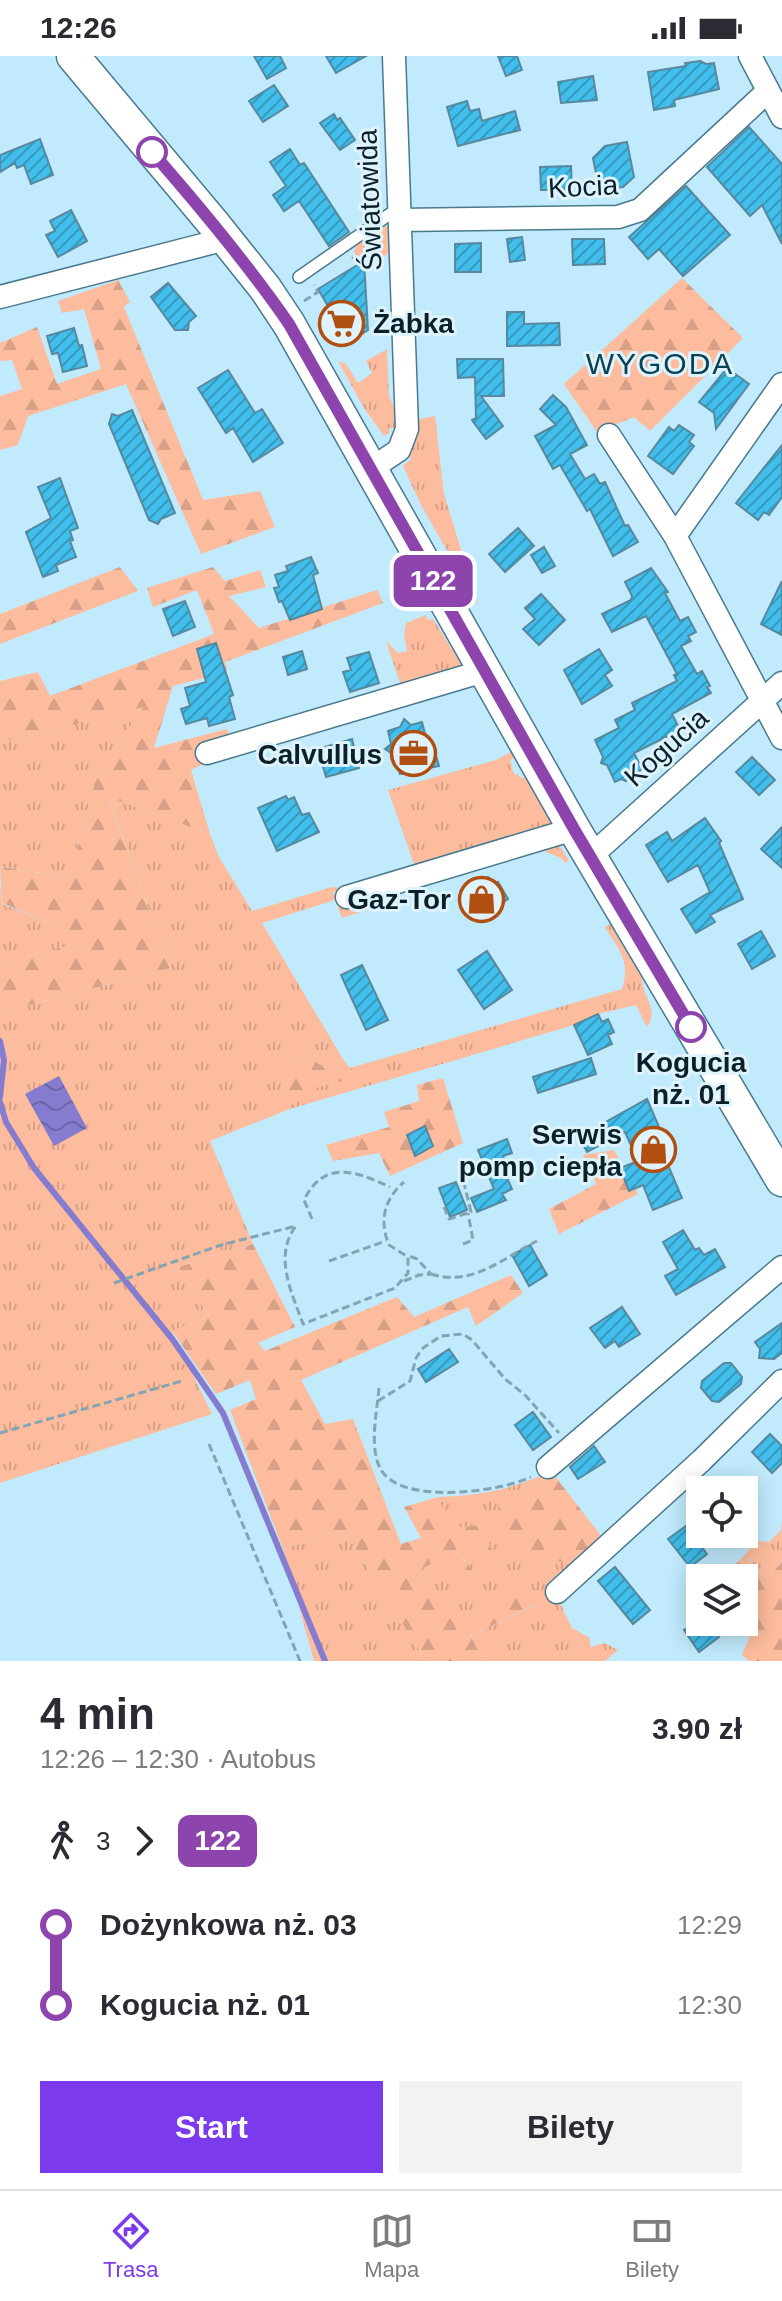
<!DOCTYPE html>
<html lang="pl">
<meta charset="utf-8">
<style>
body{margin:0;font-family:Arial,sans-serif;background:#f2f2f3;color:#2b2b33;height:100vh;display:flex;flex-direction:column;font-size:30px;white-space:nowrap}
*{box-sizing:border-box;margin:0}
p{font-size:26px;color:#7c7c81}
.icon{flex:none;width:44px;height:44px;fill:none;stroke:currentColor;stroke-width:2;stroke-linecap:round;stroke-linejoin:round}
.map{position:relative;height:1605px;overflow:hidden}
.drawer{display:flex;flex-direction:column;background:#fff;flex:1}
.drawer>*{flex:none}
.badge{padding:0 16px;border-radius:12px;font-size:28px;line-height:52px}
.fabs{position:absolute;left:686px;top:1420px;display:grid;gap:16px}
.fabs a{display:grid;place-items:center;width:72px;height:72px;border-radius:0px;background:#fff;box-shadow:0 4px 20px #0003;font-size:40px}
.map>.badge{position:absolute;translate:-50% -50%;box-shadow:0 0 0 4px #fff}
.legs{display:flex;align-items:center;gap:12px;height:88px;padding:0 40px;font-size:26px}
.legs p{margin-inline-start:auto}
.overview{display:flex;align-items:center;justify-content:space-between;height:136px;padding:0 40px}
h1{font-size:44px;font-weight:600;line-height:60px}
.cta{display:flex;gap:16px;margin-top:auto;padding:16px 40px}
.cta a{flex:1;height:92px;border-radius:0px;background:#7c3aed;color:#fff;font-size:32px;font-weight:600;line-height:92px;text-align:center}
.cta a+a{background:#f2f2f3;color:#2b2b33}
ul{padding:0 40px;list-style:none}
li{display:flex;align-items:center;gap:28px;height:80px;font-size:30px}
li i{display:grid;place-items:center;width:12px;height:100%;margin:0 10px;background:currentColor}
li i::after{content:'';width:20px;height:20px;margin:-10px;border:6px solid;border-radius:50%;background:#fff}
li p{margin-inline-start:auto}
li:first-child i{background:linear-gradient(#0000 50%,currentColor 0)}
li:last-child i{background:linear-gradient(currentColor 50%,#0000 0)}
.status{display:flex;justify-content:space-between;align-items:center;height:56px;padding:0 40px;background:#fff;direction:ltr}
.status svg{height:22px;fill:currentColor}
.dock{display:flex;justify-content:space-around;align-items:center;height:112px;border-top:2px solid #e1e1e2;background:#fff;font-size:22px;color:#7c7c81}
.dock a{display:grid;justify-items:center;gap:4px}
.dock .selected{color:#7c3aed}
.map>svg:first-child{display:block}
.grass{fill:url(#grass-tufts)}
.forest{fill:url(#forest-firs)}
.water{fill:url(#water-waves)}
.lines{fill:none;stroke-linecap:round;stroke-linejoin:round}
.stream{stroke:#857cd0;stroke-width:6}
.building{fill:url(#building-hatch);stroke:#57889d;stroke-width:2}
.service-casing{stroke:#48798d;stroke-width:14}
.minor-casing{stroke:#48798d;stroke-width:25}
.secondary-casing{stroke:#48798d;stroke-width:35}
.path{stroke:#82a4b3;stroke-width:3;stroke-dasharray:8 4;stroke-linecap:butt}
.service{stroke:#fff;stroke-width:11}
.minor{stroke:#fff;stroke-width:22}
.secondary{stroke:#fff;stroke-width:32}
.line-1-casing{stroke:#fff;stroke-width:18}
.line-1{stroke:#8e44ad;stroke-width:12}
.stop-1-dot{fill:#fff;stroke:#8e44ad;stroke-width:4}
.labels{text-anchor:middle;stroke-width:6;stroke-linejoin:round;paint-order:stroke}
.street-label{font-size:28px;fill:#0c2029;stroke:#dff3fd}
.poi-label{font-size:28px;font-weight:bold;fill:#0c2029;stroke:#dff3fd;text-anchor:end}
.stop-label{font-size:28px;font-weight:bold;fill:#0c2029;stroke:#dff3fd}
.neighbourhood-label{font-size:30px;letter-spacing:2px;fill:#0a4053;stroke:#dff3fd}
</style>
<div class="status"><b>12:26</b><svg viewBox="0 0 49 12"><path d="M0 12V9h3v3zM5 12V6h3v6zM10 12V3h3v9zM15 12V0h3v12zM26 1h20v11H26zM47 4h2v5h-2z"/></svg></div>
<div class="map">
<svg width="782" height="1605" viewBox="0 0 782 1605">
<defs>
<pattern id="grass-tufts" width="24" height="20" patternUnits="userSpaceOnUse" patternTransform="scale(2)"><rect width="24" height="20" fill="#fdbc9d"/><path d="M3 7l-1-3M5 7V3M7 7l1-3M15 17l-1-3M17 17v-4M19 17l1-3" fill="none" stroke="#d8a187"/></pattern>
<pattern id="forest-firs" width="22" height="20" patternUnits="userSpaceOnUse" patternTransform="scale(2)"><rect width="22" height="20" fill="#fdbc9d"/><path d="M5 1l3.5 6h-7zM16 11l3.5 6h-7z" fill="#d8a187"/></pattern>
<pattern id="water-waves" width="16" height="10" patternUnits="userSpaceOnUse" patternTransform="scale(2)"><rect width="16" height="10" fill="#857cd0"/><path d="M0 5q4-4 8 0t8 0" fill="none" stroke="#6b65a9"/></pattern>
<pattern id="building-hatch" width="6" height="6" patternUnits="userSpaceOnUse" patternTransform="scale(2)"><rect width="6" height="6" fill="#41beeb"/><path d="M-1 1l2-2M0 6l6-6M5 7l2-2" fill="none" stroke="#359abe"/></pattern>
</defs>
<rect width="100%" height="100%" fill="#c1eafc"/>
<path class="grass" d="M381,170H386L390,174V196L378,205L375,187L364,194V198L357,202L354,195L357,188Z
M387,293L389,340L396,356V372H389L390,377L384,380L364,352L338,305L346,308L358,327L372,317L366,305Z
M435,360L444,438L478,549L421,449L403,410L411,403L409,398L414,389V368L420,363Z
M426,559L428,564L433,563L463,611L402,633L386,585L398,597L407,595L404,578L406,567Z
M144,650L97,718L70,821L0,811V687Z
M511,696L514,701L510,705L513,710L511,711L515,719L518,718L521,722L525,721L550,763L551,773L415,811L388,734L496,704Z
M108,740L210,778L219,801L252,855L332,831L343,832L333,836L336,843L340,841L356,849H363L373,839L545,785L557,786L569,804L565,807L561,802L536,792L386,837L376,851L342,862L335,844L262,867L343,1003L320,1009L307,999L287,1006L279,1016L286,1037L351,1023L350,1012L622,933C631,905 619,894 605,871L610,868L642,922C642,941 660,953 647,971L636,949L598,958L574,969L290,1053L210,1085L253,1188L178,1211L209,1260L172,1276L212,1358L0,1427V957L170,912Z
M0,828L2,848L94,884L0,907Z
M551,1415L543,1432L530,1445L519,1442L584,1500L559,1545L572,1572L590,1582V1591L605,1587L618,1594L605,1605H483L471,1580L538,1548V1533L454,1565L417,1515L446,1500L454,1521L474,1516L461,1500L438,1441C481,1439 512,1434 551,1415Z
M782,1463V1506L767,1522L748,1502L739,1505L757,1485L769,1486L781,1474Z
M344,1474L426,1605H314L283,1493Z"/>
<path class="forest" d="M682,222L743,282L650,375L634,361L597,376L564,328Z
M118,224L130,246L124,251L203,444L260,435L275,471L201,498L126,328L28,360L18,389L0,394V340L22,333L12,304L0,305V287L37,271L57,328L101,313L84,253L62,257L58,245Z
M120,511L138,535L0,588V558Z
M213,511L225,525L260,514L266,531L229,540L259,572L377,534L383,547L225,606L227,616L173,630L154,692L227,673L234,694L191,714L210,778L108,741L170,912L0,957V907L92,884L2,847L0,811L70,821L97,718L143,651L0,687V625L38,616L50,640L214,578L197,534L153,551L147,532Z
M307,999L320,1009L343,1003L350,1012L351,1023L286,1039L279,1015L287,1006Z
M443,1022L463,1087L390,1120L379,1097L333,1105L326,1089L389,1071L384,1056L419,1045L417,1029Z
M614,1094L638,1138L559,1178L549,1153L596,1128L583,1099Z
M253,1188L295,1271L258,1287L265,1295L397,1241L414,1261L511,1219L523,1237L476,1270L468,1251L301,1324L325,1368L353,1363L401,1488L421,1482L404,1451L438,1441L451,1472L482,1469L493,1496L461,1501L475,1516L454,1522L445,1501L417,1515L454,1564L538,1532L539,1547L471,1580L483,1605H426L344,1474L283,1493L230,1354L256,1343L250,1324L216,1338L172,1275L209,1260L178,1211Z
M551,1415L602,1481C596,1487 591,1496 584,1500C551,1521 486,1479 500,1438L510,1435L519,1442L530,1445L543,1432Z
M747,1502L767,1522L782,1506V1605H749L742,1599L755,1567L744,1563V1549L758,1534L744,1525V1522H721L739,1505Z"/>
<path class="water" d="M59,1020L87,1072L54,1090L25,1038Z"/>
<g class="lines">
<path class="stream" d="M0,985L4,1004L0,1041
M0,1046L6,1066L34,1112L173,1284L223,1357L325,1605"/>
</g>
<path class="building" d="M254,0H280L286,12L267,23Z
M326,0H366L336,17Z
M498,0H517L522,14L506,20Z
M700,5L706,8L714,7L719,33L674,44L675,50L654,54L648,16L686,10L685,7Z
M593,20L597,44L561,47L558,26Z
M274,29L288,50L263,66L249,45Z
M467,45L470,55L479,53L482,65L515,55L520,74L458,90L447,51Z
M334,58L337,64L340,62L355,84L340,94L320,67Z
M749,71L782,108V188L762,149L750,160L707,111Z
M40,83L53,119L31,128L24,109L17,112L15,107L0,116V99Z
M627,86L634,121L623,131L599,133L593,102L605,90Z
M290,93L300,109L304,107L349,176L329,190L299,145L284,155L273,139L286,130L270,106Z
M571,110L572,134H541L540,111Z
M686,130L730,179L683,220L659,193L648,203L629,181Z
M71,154L87,185L58,201L46,179L55,175L50,165Z
M522,181L525,204L510,206L507,183Z
M572,183H604L605,208L573,209Z
M481,187V216H455V188Z
M364,205L368,274L349,286L318,233Z
M168,227L196,260L189,266L188,274H175L151,241Z
M507,256H524V268L559,267L560,289L507,290Z
M74,272L79,290L82,289L87,310L63,316L58,297L52,298L47,280Z
M457,303H503L504,340H481L503,370L486,383L472,364L476,362L475,321L458,322Z
M727,312L749,328L716,373L714,357L699,346Z
M228,314L255,357L262,353L283,387L253,406L233,372L226,377L198,332Z
M553,339L566,351L587,389L570,398L585,423L594,418L600,428L605,426L625,470L628,469L638,486L613,500L590,453L587,455L560,409L553,413L535,380L556,369L540,353Z
M132,354L175,457L161,463L158,468L149,464L109,368L112,358L118,360Z
M679,369L694,379L689,386L694,390L673,418L648,400L669,371L674,375Z
M782,389V441L769,459L764,456L758,464L736,447Z
M60,422L78,472L70,475L73,484L70,485L76,501L56,509L58,515L43,521L26,476L51,462L38,431Z
M518,472L534,490L505,516L489,498Z
M544,491L555,510L542,517L531,499Z
M311,501L318,517L313,519L322,553L290,564L282,545L279,546L274,532L279,531L275,519L288,515L286,510Z
M651,512L668,536L665,537L680,565L688,561L696,576L688,580L691,585L681,590L697,618L702,615L710,630L707,631L711,637L672,658L680,674L634,697L642,713L626,725L621,723L615,726L607,709L601,707L603,701L595,684L619,672L615,664L635,654L632,647L677,625L674,619L677,618L646,560L612,576L602,558L631,544L632,540L625,526Z
M782,525V579L761,568Z
M541,538L565,564L539,589L523,573L535,563L525,552Z
M185,545L195,571L173,580L163,553Z
M216,587L233,639L229,641L235,663L209,670L207,662L186,668L181,653L190,650L185,632L206,626L197,593Z
M599,593L612,614L605,619L612,630L582,648L564,614Z
M302,595L307,613L288,619L283,601Z
M369,596L379,627L350,636L343,616L351,614L347,602Z
M404,663L411,669L422,666L429,693L434,692L439,710L400,718L394,699L385,693L391,688L388,675L400,671Z
M352,683L359,712L326,721L318,693Z
M752,701L775,724L759,739L736,716Z
M286,740L288,744L294,741L302,759L309,757L319,776L277,795L258,752Z
M705,762L721,785L719,787L743,843L710,859L715,866L696,877L681,853L710,836L698,809L668,826L646,789L667,776L672,785Z
M782,771V812L761,793Z
M488,821L493,829L498,826L508,843L493,853L490,848L476,857L463,837Z
M761,875L775,900L752,913L738,888Z
M487,895L512,934L484,953L458,914Z
M362,909L388,964L366,974L341,919Z
M598,958L602,966L608,963L614,976L608,979L612,988L588,999L574,969Z
M591,1002L596,1018L538,1037L533,1021Z
M647,1043L668,1092L662,1095L682,1142L653,1154L643,1129L629,1135L620,1112L638,1105L625,1076L587,1096L579,1081Z
M425,1070L433,1090L415,1100L407,1079Z
M507,1083L512,1097L503,1100L508,1114L504,1115L512,1133L502,1138L506,1144L477,1156L471,1142L494,1133L478,1094Z
M456,1126L467,1154L450,1161L439,1132Z
M683,1174L695,1194L699,1192L704,1199L715,1193L725,1211L676,1239L665,1220L678,1213L663,1186Z
M530,1189L547,1219L529,1230L512,1199Z
M622,1251L640,1278L619,1291L615,1285L605,1292L590,1272Z
M782,1267V1297L774,1303L759,1302L760,1293L755,1286Z
M449,1293L458,1306L426,1326L418,1313Z
M724,1307H731L742,1321L741,1328L719,1346L712,1345L701,1332L702,1325Z
M533,1356L551,1381L533,1394L515,1369Z
M770,1378L782,1390V1407L772,1417L752,1396Z
M594,1390L605,1406L578,1423L570,1411Z
M686,1470L707,1498L690,1511L668,1483Z
M615,1511L650,1554L633,1568L598,1525Z
M696,1566H708L719,1581L699,1596L684,1574Z"/>
<g class="lines">
<defs>
<path id="service" d="M299,221L400,151"/>
<path id="minor" d="M750,0L782,61
M401,164L618,161L640,154L768,35
M0,241L226,183
M609,379L675,480L782,682
M371,413L399,394L407,373L394,0
M675,480L782,328
M207,697L484,615
M591,800L782,627
M347,841L574,773
M548,1411L782,1211
M557,1536L702,1404L782,1325"/>
<path id="secondary" d="M73,0L213,167L265,232L289,268L574,773L782,1124"/>
</defs>
<use href="#service" class="service-casing"/>
<use href="#minor" class="minor-casing"/>
<use href="#secondary" class="secondary-casing"/>
<path class="path" d="M352,201L357,204L370,197
M304,245L318,236L314,229
M444,1151L449,1163L471,1156L464,1127L466,1120
M312,1163L304,1144C325,1102 357,1116 390,1131
M463,1188L473,1184L468,1157
M329,1205L386,1185
M431,1218C471,1231 502,1203 537,1185
M404,1225L419,1219L431,1218L417,1203L407,1199
M114,1227L221,1189L296,1170C273,1200 292,1237 303,1268L395,1232L408,1217V1201L389,1189C379,1165 384,1143 404,1126
M379,1332C377,1356 369,1390 380,1412C399,1450 500,1436 531,1421
M378,1345L410,1325L416,1302L423,1292L441,1280L463,1278L472,1284L505,1323L525,1339L559,1377
M0,1377L182,1325
M209,1388L300,1605"/>
<use href="#service" class="service"/>
<use href="#minor" class="minor"/>
<use href="#secondary" class="secondary"/>
</g>
<g class="lines">
<defs>
<path id="line-1" d="M152,96C200,151 247,207 289,268L574,773L691,971"/>
</defs>
<use href="#line-1" class="line-1-casing"/>
<use href="#line-1" class="line-1"/>
</g>
<defs>
<symbol id="supermarket-ring" viewBox="-11 -11 22 22"><circle r="9.5" fill="#dff3fd" stroke="#b04f0f" stroke-width="1.5"/><path d="M-6-5.5h2.5l.6 2H6L4.5 2H-2.5L-4.4-4H-6ZM-1.5 3.2a1.3 1.3 0 1 0 .1 0ZM3 3.2a1.3 1.3 0 1 0 .1 0Z" fill="#b04f0f"/></symbol>
<symbol id="office-ring" viewBox="-11 -11 22 22"><circle r="9.5" fill="#dff3fd" stroke="#b04f0f" stroke-width="1.5"/><path d="M-6-3h4V-5.5h4V-3h4V5H-6ZM-1-4.5V-3h2v-1.5ZM-6 0V1H6V0Z" fill="#b04f0f"/></symbol>
<symbol id="shop-ring" viewBox="-11 -11 22 22"><circle r="9.5" fill="#dff3fd" stroke="#b04f0f" stroke-width="1.5"/><path d="M-5-2.5h2.3a2.7 3.5 0 0 1 5.4 0H5L5.5 6h-11ZM-1.5-2.5h3a1.5 2.3 0 0 0-3 0Z" fill="#b04f0f"/></symbol>
</defs>
<g fill-rule="evenodd">
<use href="#supermarket-ring" x="316" y="242" width="51" height="51"/>
<use href="#office-ring" x="388" y="672" width="51" height="51"/>
<use href="#shop-ring" x="456" y="818" width="51" height="51"/>
<use href="#shop-ring" x="628" y="1068" width="51" height="51"/>
</g>
<g class="stop-1-dot">
<circle cx="152" cy="96" r="14"/>
<circle cx="691" cy="971" r="14"/>
</g>
<g class="labels">
<g class="street-label">
<text transform="translate(583 130) rotate(-3)" y="10">Kocia</text>
<text transform="translate(369 144) rotate(-92)" y="10">Światowida</text>
<text transform="translate(666 691) rotate(-42)" y="10">Kogucia</text>
</g>
<g class="poi-label">
<text x="373" y="277" text-anchor="start">Żabka</text>
<text x="382" y="708">Calvullus</text>
<text x="451" y="853">Gaz-Tor</text>
<text x="622" y="1088">Serwis<tspan x="622" dy="32">pomp ciepła</tspan></text>
</g>
<g class="stop-label">
<text x="691" y="1016">Kogucia<tspan x="691" dy="32">nż. 01</tspan></text>
</g>
<g class="neighbourhood-label">
<text x="660" y="318">WYGODA</text>
</g>
</g>
</svg>
<div class="fabs">
<a><svg class="icon" aria-label="locate" viewBox="0 0 24 24"><circle cx="12" cy="12" r="6"/><path d="M12 2v4M12 18v4M2 12h4M18 12h4"/></svg></a>
<a><svg class="icon" aria-label="layers" viewBox="0 0 24 24"><path d="M12 4l9 5-9 5-9-5zM3 14l9 5 9-5"/></svg></a>
</div>
<b class="badge" style="left:433px;top:525px;background:#8e44ad;color:#fff">122</b>
</div>
<section class="drawer">
<div class="overview"><div><h1>4 min</h1><p>12:26 – 12:30 · Autobus</p></div><b>3.90 zł</b></div>
<div class="legs"><svg class="icon" aria-label="walk" viewBox="0 0 24 24"><circle cx="13" cy="4" r="2"/><path d="M13 8l-2 6 4 7M11 14l-3 7M7 12l3-4h3l4 4"/></svg>3<svg class="icon" aria-label="forward" viewBox="0 0 24 24"><path d="M9 5l7 7-7 7"/></svg><b class="badge" style="background:#8e44ad;color:#fff">122</b></div>
<ul>
<li><i style="color:#8e44ad"></i><b>Dożynkowa nż. 03</b><p>12:29</p></li>
<li><i style="color:#8e44ad"></i><b>Kogucia nż. 01</b><p>12:30</p></li>
</ul>
<div class="cta"><a>Start</a><a>Bilety</a></div>
</section>
<nav class="dock">
<a class="selected"><svg class="icon" aria-label="directions" viewBox="0 0 24 24"><path d="M12 3l9 9-9 9-9-9zM9 14v-3h6M13 9l2 2-2 2"/></svg>Trasa</a>
<a><svg class="icon" aria-label="map" viewBox="0 0 24 24"><path d="M3 6l6-2 6 2 6-2v14l-6 2-6-2-6 2zM9 4v14M15 6v14"/></svg>Mapa</a>
<a><svg class="icon" aria-label="tickets" viewBox="0 0 24 24"><path d="M3 7h18v10H3zM15 7v10"/></svg>Bilety</a>
</nav>
